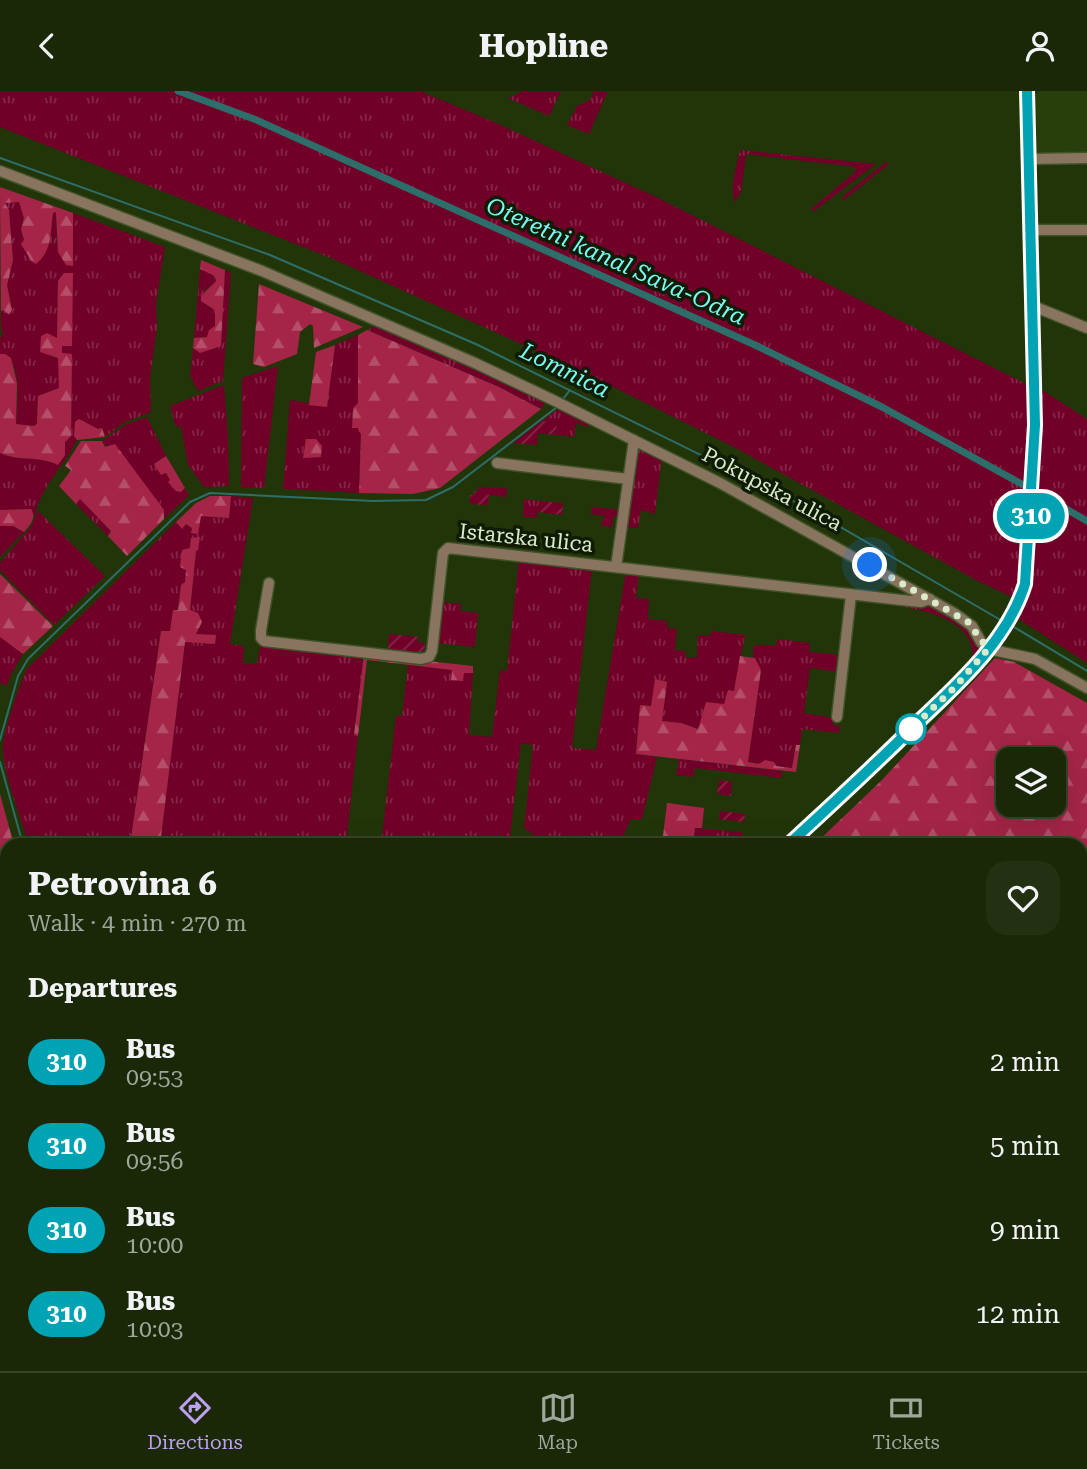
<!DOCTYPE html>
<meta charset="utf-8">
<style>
body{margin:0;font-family:"Roboto Serif",serif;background:#233011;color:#f1f3f6;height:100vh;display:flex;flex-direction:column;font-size:26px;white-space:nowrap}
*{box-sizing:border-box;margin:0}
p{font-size:23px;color:#9fa69b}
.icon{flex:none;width:38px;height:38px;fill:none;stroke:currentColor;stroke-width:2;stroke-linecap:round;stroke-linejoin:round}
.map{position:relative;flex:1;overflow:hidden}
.details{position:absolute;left:0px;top:747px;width:1088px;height:534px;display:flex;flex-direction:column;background:#1a2807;border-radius:21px 21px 0 0;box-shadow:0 7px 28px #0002,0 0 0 2px #384428}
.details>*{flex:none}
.badge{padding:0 14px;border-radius:23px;font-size:24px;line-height:46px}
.tools{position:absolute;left:996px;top:656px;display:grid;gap:14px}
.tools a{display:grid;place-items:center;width:70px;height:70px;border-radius:14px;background:#1a2807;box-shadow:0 7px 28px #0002,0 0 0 2px #384428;font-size:35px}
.you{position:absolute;width:35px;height:35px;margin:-18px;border:5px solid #fff;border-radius:50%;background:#1a73e8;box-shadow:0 0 0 10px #1a73e833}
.map>.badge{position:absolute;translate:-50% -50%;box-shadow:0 0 0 4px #fff}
h2{padding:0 28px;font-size:26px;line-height:63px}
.round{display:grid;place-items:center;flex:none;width:74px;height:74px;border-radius:21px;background:#233011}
.headline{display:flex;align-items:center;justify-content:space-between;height:119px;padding:0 28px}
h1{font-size:33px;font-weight:700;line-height:52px}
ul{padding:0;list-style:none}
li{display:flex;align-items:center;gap:21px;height:84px;padding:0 28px}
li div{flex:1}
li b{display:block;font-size:26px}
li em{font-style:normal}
li .badge{min-width:77px;font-weight:700;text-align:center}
header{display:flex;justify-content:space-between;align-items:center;height:91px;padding:0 28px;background:#1a2807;font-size:32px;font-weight:700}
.tabs{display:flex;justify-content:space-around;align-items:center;height:98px;border-top:2px solid #384428;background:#1a2807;font-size:19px;color:#9fa69b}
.tabs a{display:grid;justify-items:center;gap:4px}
.tabs .on{color:#bca0f2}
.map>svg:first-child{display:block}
.built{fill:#283f0c}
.grass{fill:url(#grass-tufts)}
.forest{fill:url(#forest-firs);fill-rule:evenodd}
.garden{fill:url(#garden-furrows)}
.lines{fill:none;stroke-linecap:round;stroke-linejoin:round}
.stream{stroke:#2e6e6a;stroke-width:2}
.canal{stroke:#2e6e6a;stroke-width:7}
.minor-casing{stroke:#3f5228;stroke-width:13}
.minor{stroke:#89755f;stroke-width:10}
.line-casing{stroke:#fff;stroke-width:16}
.line{stroke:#00a3b4;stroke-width:10}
.walk{stroke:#daebcc;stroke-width:7;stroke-dasharray:0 12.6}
.stop-dot{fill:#fff;stroke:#00a3b4;stroke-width:3.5}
.labels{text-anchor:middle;stroke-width:7;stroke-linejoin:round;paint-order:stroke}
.street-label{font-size:21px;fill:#daebcc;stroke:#101b04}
.water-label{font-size:23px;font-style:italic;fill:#78f9f2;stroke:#101b04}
</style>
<header><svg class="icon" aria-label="back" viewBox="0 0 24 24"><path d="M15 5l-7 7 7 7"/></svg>Hopline<svg class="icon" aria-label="person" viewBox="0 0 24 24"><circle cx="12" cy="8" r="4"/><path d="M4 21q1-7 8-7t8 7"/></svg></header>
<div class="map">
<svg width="1087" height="1280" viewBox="0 0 1087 1280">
<defs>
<pattern id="grass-tufts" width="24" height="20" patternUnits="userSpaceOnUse" patternTransform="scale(1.75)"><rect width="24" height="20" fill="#710029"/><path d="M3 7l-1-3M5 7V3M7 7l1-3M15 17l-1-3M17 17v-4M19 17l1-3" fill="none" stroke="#852547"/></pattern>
<pattern id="forest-firs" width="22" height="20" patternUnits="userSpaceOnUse" patternTransform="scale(1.75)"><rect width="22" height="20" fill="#a42548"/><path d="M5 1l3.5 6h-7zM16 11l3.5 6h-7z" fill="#b44f6a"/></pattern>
<pattern id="garden-furrows" width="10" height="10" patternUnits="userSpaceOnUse" patternTransform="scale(1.75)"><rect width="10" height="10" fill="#710029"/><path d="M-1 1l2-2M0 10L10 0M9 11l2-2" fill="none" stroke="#852547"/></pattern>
</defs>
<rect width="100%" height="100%" fill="#223509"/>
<path class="built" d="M1040,0H1087V61L1044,63L1035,60L1033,6Z"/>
<path class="grass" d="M0,0H420L494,31L656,106L1030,295L1021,489L1014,507L976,489L734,356L579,279L331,167L0,36Z
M523,0H561L549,25L508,7Z
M594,0H608L589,43L567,34L577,15L590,9Z
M740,59L876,73L814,120L811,118L854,82L856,76L746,63L741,101L735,111C729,96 737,74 740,59Z
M886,71L889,73L844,109L842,106Z
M12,110L19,111L24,127L21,138L24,149L42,166C53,152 50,138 53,121H56L57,154L73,174V122L165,156L156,212L157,236L150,287L151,321L125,331L105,346L102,337L98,338L82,330L74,345L77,349C63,376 41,396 34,426L31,418L0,419V362C19,371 39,364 58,374L65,351L71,345L72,264L62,263V255H72L58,190L57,247L52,246L51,266L59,267V297L38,305L37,333L34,335L16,333C17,313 23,276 5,263H0V247L3,244C0,237 1,228 1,220L11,213L7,194L13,169L9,119L5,112Z
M200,178L215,185L216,191L204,200L208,215L215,219V235L207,246L194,247Z
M225,179L231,182L223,290L198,300L190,285L193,257L200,261L221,255Z
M378,234L546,310L541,318L499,296L367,239Z
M358,244V312L353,337H359L361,341L359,402L283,398L290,309L327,315L335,254Z
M278,275L264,397L241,396L242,287Z
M224,294L228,347L229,395L204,396L188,374L181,335L176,336L170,315Z
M1039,297L1087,328V572L1014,525L1025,509L1031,489Z
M561,316L590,330L587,336L576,332L574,346L556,344L557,331L542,330Z
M147,326L166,365L154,373L165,382L181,401L185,397L189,404L164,428L165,424L102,350L127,333Z
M638,355L662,365L655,423L641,419L638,437L623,436Z
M478,396L507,397L506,406L478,403Z
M231,405L253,407L230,553L244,555L243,572L257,573L261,551L364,563L354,644L358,645L346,754H160L185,550L215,553L216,545L196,543L202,531L190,519L196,459L190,457L185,492L181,494L178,519H173L171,540H161L130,754H53L28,751C21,726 2,680 3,656C4,639 19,594 27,578L176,431L182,438L186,433L192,437L201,425L229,427Z
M80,407L111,441L108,445L76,413Z
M524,408L539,410L537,427L523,426Z
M592,416L621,419L620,426H613L612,436L600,434L605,425L591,423Z
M38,420L105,485L54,534L0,479V472L31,436Z
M0,435H12L24,441L0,466Z
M519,468L592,476L572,657L596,659L626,480L639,481L636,507L649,508L648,528L667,530V537L677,538L675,559L685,560V566H697L698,544L710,545L711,540L745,544L734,600L725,613L699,638L681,632L662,630L667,591L651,615L641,614L636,663L657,666L642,728H631L619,754H547L524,737L533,654L521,652L509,754H381L396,625H402L408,574L453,579L452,589L464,581L473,582L469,644L492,646L500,579L507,580Z
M856,506L932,513L970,537L982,561L967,578L963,577L973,564C972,517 889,514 855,510Z
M439,511L461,513L460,520L478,522L475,556L436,552Z
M0,546L23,563L11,583L7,595L0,592Z
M777,548L810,552L809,561L842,564L840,581L810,577L804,622L834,627L833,634L840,635L839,642L802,638L800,654L796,655L792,677L748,671L761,579L753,566L754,554L776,555Z
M679,668L782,680L781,687L695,677L693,686L676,684Z
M695,737L742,741L741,754H693Z
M7,889V952H6L0,951V894Z
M1082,1068H1087V1280H997L996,1274H1082Z
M0,1096H7V1134L0,1133Z"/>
<path class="forest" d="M0,96L73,122V175L66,174L58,161L56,121L53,122C50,141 53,159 36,173L32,171L21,153L24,149L21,138L24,127L19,111L5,112L9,119L13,169L7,194L12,219L9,224L4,219L1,220V225Z
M201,169L225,179L221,255L200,262L193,257L194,247L207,246L209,239L215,235V219L201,210V205L216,190L215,185L200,178Z
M64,182H73L72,255H62V262L72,263L71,345L65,351V364L58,374C38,364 20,371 0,362V263H5L11,267L17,292L16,333L34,335L37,333L38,305L59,297L58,267L40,261L41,245L47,242L57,247L58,190Z
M259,193L363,236L314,257L313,235L310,233L300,241L297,263L264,276L253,273Z
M367,239L499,296L541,318L440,397L413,403L359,402L361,342L359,341L358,337H352L353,317L358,312V244Z
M335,254L327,316L309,314L316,261Z
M79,328L98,338L102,337L105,346L77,349L74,345L75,331Z
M306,348H316L322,355L321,366L303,367Z
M81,350H102L105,356L115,353L164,419V428L127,465L108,445L111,440L80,408L76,413L59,395L71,379L65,375Z
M166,365L185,397L181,401L176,400L168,391L170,389L166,382L161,384L154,373Z
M210,405H231L229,427L201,425L198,443L191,442L192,437L186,433L182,438L176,431L196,412Z
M31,418C37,427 30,434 24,441L13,435H0V419Z
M200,446L198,459L196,460L190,519L198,522L202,531L196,543L216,544L215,553L185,551L160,754H130L161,540H170L173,519H178L181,494L185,491L186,479L180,476L182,459L190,457L191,447Z
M0,483L53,535L23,563L0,546Z
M364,563L473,575V582H464L463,590L451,589L452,579L367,569L358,645L354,644Z
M740,565L755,567L761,579L748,671L759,673L765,669L774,671L776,675L792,677L796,654H800L796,681L636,663L640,614L651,615L655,588L667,591L662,630L681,632L698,638L706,611L724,613L728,599L734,600Z
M995,567L1014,571L1087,612V1068H1082V754H814L882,689ZM1008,668H1054V714H1008Z
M0,703L14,754H7V816L0,821Z
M667,712L704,717L702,737H695L693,754L662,753Z
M7,826V889L0,894V831Z
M734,1274H996L997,1280H735Z"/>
<path class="garden" d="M542,330L557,331L556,344L538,342L537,354L513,352Z
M474,400L489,404L488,414L470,413V404H474Z
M539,410L563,412L562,424L538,421Z
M389,543L418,546V551L425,552L424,562L388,558Z
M719,689L732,691L731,705L717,703Z
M720,720L745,723L744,731L719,728Z"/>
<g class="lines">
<path class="stream" d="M0,67L270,164L478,254L806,416L1004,531
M563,308L570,299
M1009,533L1087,580
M0,649L18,585L28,568L190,411L210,402L373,410L426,409L453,396L557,316
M0,671L23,754
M90,1280L93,1274"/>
<path class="canal" d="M178,0L254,28L755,254L882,316L1027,396
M1035,400L1087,430"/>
<defs>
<path id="minor" d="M1030,68L1087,67
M0,80L262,180L475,272L553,309L720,392L954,522L972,535L981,551L988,558L1035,568L1087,597
M1031,139H1087
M1033,215L1087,237
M497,372L628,388
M616,476L634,349
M269,492L261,539V547L264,550L421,568L429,566L432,560L443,462L448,457L901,509L921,511L930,508
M837,626L851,504
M788,754C832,714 875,674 917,632C959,592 1006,550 1025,493L1035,334L1027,0
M481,1274L490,1280
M405,1280L410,1274"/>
</defs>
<use href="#minor" class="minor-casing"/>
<use href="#minor" class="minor"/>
</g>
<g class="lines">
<defs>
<path id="line" d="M788,754C831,714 875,674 917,632C959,592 1007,550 1025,493L1035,334L1027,0"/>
</defs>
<use href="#line" class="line-casing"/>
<use href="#line" class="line"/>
<path class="walk" d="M870,474L968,531L988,558L955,596L911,638"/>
</g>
<circle class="stop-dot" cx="911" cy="638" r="14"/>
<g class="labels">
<g class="street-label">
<text transform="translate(772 398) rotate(28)" y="7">Pokupska ulica</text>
<text transform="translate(526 447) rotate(6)" y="7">Istarska ulica</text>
</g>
<g class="water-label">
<text transform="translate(616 170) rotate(24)" y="8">Oteretni kanal Sava-Odra</text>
<text transform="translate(565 279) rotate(26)" y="8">Lomnica</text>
</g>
</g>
</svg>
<div class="tools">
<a><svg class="icon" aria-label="layers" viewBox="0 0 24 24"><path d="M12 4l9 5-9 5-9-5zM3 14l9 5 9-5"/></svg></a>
</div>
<div class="you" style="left:870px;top:474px"></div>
<b class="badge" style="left:1031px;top:425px;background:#00a3b4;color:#fff">310</b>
<section class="details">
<div class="headline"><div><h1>Petrovina 6</h1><p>Walk · 4 min · 270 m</p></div><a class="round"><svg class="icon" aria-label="heart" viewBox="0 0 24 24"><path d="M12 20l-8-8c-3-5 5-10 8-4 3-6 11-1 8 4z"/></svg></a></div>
<h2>Departures</h2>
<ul>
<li><span class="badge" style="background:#00a3b4;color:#fff">310</span><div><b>Bus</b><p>09:53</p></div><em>2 min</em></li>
<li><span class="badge" style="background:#00a3b4;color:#fff">310</span><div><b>Bus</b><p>09:56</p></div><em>5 min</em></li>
<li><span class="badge" style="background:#00a3b4;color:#fff">310</span><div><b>Bus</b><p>10:00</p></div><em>9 min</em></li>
<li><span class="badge" style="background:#00a3b4;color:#fff">310</span><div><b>Bus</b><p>10:03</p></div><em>12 min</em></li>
</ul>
</section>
</div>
<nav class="tabs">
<a class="on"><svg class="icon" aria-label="directions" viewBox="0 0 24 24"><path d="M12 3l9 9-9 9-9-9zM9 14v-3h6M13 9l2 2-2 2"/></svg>Directions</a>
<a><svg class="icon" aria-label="map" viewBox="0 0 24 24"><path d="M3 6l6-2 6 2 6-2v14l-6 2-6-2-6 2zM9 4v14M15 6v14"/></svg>Map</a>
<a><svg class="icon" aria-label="tickets" viewBox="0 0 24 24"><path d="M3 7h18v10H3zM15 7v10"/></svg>Tickets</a>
</nav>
